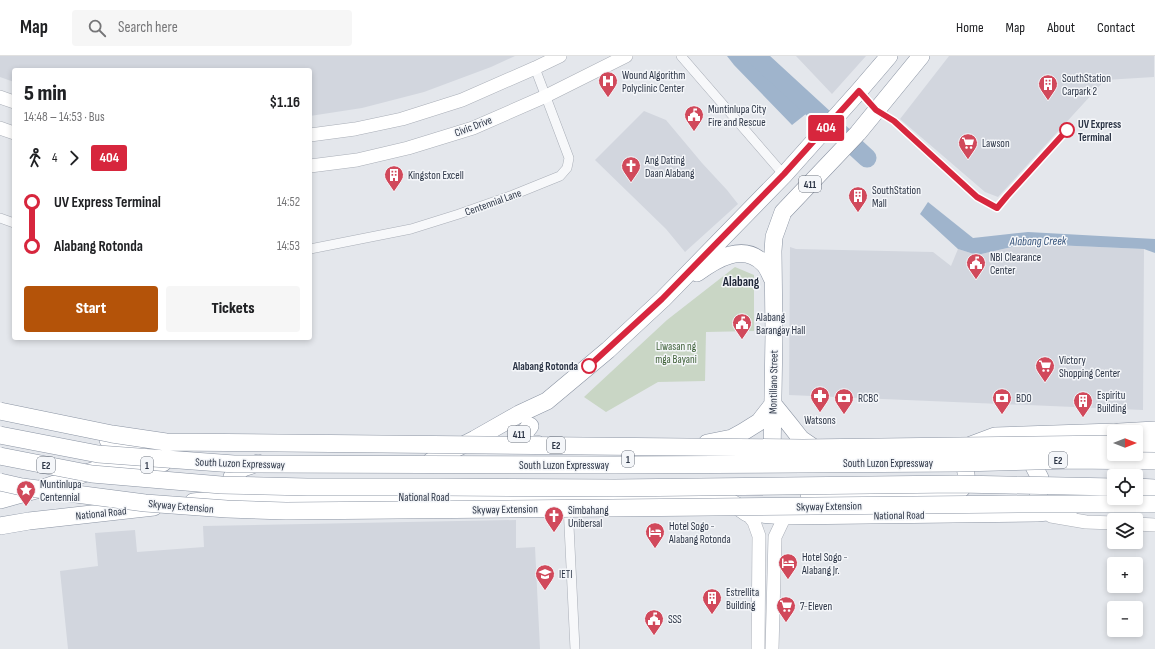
<!DOCTYPE html>
<meta charset="utf-8">
<style>
body{margin:0;font-family:"Sofia Sans Condensed",sans-serif;background:#f6f6f6;color:#202124;height:100vh;display:flex;flex-direction:column;font-size:15px;white-space:nowrap}
*{box-sizing:border-box;margin:0}
p{font-size:13px;color:#757577}
.icon{flex:none;width:22px;height:22px;fill:none;stroke:currentColor;stroke-width:2;stroke-linecap:round;stroke-linejoin:round}
.map{position:relative;flex:1;overflow:hidden}
.sheet{position:absolute;left:12px;top:12px;width:300px;height:272px;display:flex;flex-direction:column;background:#fff;border-radius:4px;box-shadow:0 2px 6px #0003}
.sheet>*{flex:none}
.badge{padding:0 8px;border-radius:3px;font-size:14px;line-height:26px}
.needle{width:26px;rotate:90deg}
.tools{position:absolute;left:1107px;top:369px;display:grid;gap:8px}
.tools a{display:grid;place-items:center;width:36px;height:36px;border-radius:4px;background:#fff;box-shadow:0 2px 6px #0003;font-size:20px}
.map>.badge{position:absolute;translate:-50% -50%;box-shadow:0 0 0 2px #fff}
.legs{display:flex;align-items:center;gap:6px;height:44px;padding:0 12px;font-size:13px}
.legs p{margin-inline-start:auto}
.summary{display:flex;align-items:center;justify-content:space-between;height:68px;padding:0 12px}
h1{font-size:22px;font-weight:800;line-height:30px}
.button{display:flex;gap:8px;margin-top:auto;padding:8px 12px}
.button a{flex:1;height:46px;border-radius:4px;background:#b45309;color:#fff;font-size:16px;font-weight:800;line-height:46px;text-align:center}
.button a+a{background:#f6f6f6;color:#202124}
ul{padding:0 12px;list-style:none}
li{display:flex;align-items:center;gap:14px;height:44px;font-size:15px}
li i{display:grid;place-items:center;width:6px;height:100%;margin:0 5px;background:currentColor}
li i::after{content:'';width:10px;height:10px;margin:-5px;border:3px solid;border-radius:50%;background:#fff}
li p{margin-inline-start:auto}
li:first-child i{background:linear-gradient(#0000 50%,currentColor 0)}
li:last-child i{background:linear-gradient(currentColor 50%,#0000 0)}
header{display:flex;align-items:center;gap:24px;box-sizing:border-box;height:56px;padding:0 20px;background:#fff;border-bottom:1px solid #e0e0e0}
header strong{font-size:19px}
nav{display:flex;gap:22px;margin-inline-start:auto;font-size:14px}
.search{width:280px;height:36px;background:#f6f6f6;display:flex;align-items:center;gap:10px;box-sizing:border-box;padding:0 14px;border-radius:4px;color:#757577;font-size:15px}
.map>svg:first-child{display:block}
.built{fill:#d2d6de}
.green{fill:#c9d6c5}
.water{fill:#9fb4cc}
.lines{fill:none;stroke-linecap:round;stroke-linejoin:round}
.river{stroke:#9fb4cc;stroke-width:19}
.street-casing{stroke:#a9aeb7;stroke-width:10}
.secondary-casing{stroke:#a9aeb7;stroke-width:14}
.highway-casing{stroke:#8b94a3;stroke-width:18}
.street{stroke:#f7f8fa;stroke-width:9}
.secondary{stroke:#fff;stroke-width:13}
.highway{stroke:#fff;stroke-width:17}
.highway-bridge-casing{stroke:#8b94a3;stroke-width:18;stroke-linecap:butt}
.highway-bridge{stroke:#fff;stroke-width:17}
.line-1-casing{stroke:#fff;stroke-width:9}
.line-1{stroke:#d7263d;stroke-width:6}
.stop-1-dot{fill:#fff;stroke:#d7263d;stroke-width:2}
.labels{text-anchor:middle;stroke-width:3;stroke-linejoin:round;paint-order:stroke}
.shield{fill:#f4f6f9;stroke:#676e7b;stroke-width:1}
.shield-label{font-size:10px;font-weight:bold;fill:#2b3445}
.poi-label{font-size:11px;fill:#2b3445;stroke:#f4f6f9;text-anchor:start}
.stop-label{font-size:11px;font-weight:bold;fill:#2b3445;stroke:#f4f6f9;text-anchor:start}
.street-label{font-size:11px;fill:#2b3445;stroke:#f4f6f9}
.park-label{font-size:11px;fill:#3f6138;stroke:#f4f6f9}
.water-label{font-size:12px;font-style:italic;fill:#34527a;stroke:#f4f6f9}
.quarter-label{font-size:13px;font-weight:bold;fill:#1d2536;stroke:#f4f6f9}
</style>
<header>
<strong>Map</strong>
<div class="search"><svg class="icon" aria-label="search" viewBox="0 0 24 24"><circle cx="10" cy="10" r="6"/><path d="M15 15l6 6"/></svg>Search here</div>
<nav><a>Home</a><a>Map</a><a>About</a><a>Contact</a></nav>
</header>
<div class="map">
<svg width="1155" height="593" viewBox="0 0 1155 593">
<rect width="100%" height="100%" fill="#e4e7ec"/>
<path class="built" d="M0,0H515L491,11L424,36L362,52L310,60V14H14V26L0,21Z
M796,0H866L832,38Z
M949,0H1154V21L1105,24L998,141L985,136L900,63Z
M644,55L666,64L702,107L727,134L738,148L685,196L666,173L595,104Z
M1031,188L1144,193L1143,354L789,339L790,191L796,193L933,196L951,210L958,193L977,199L1020,189Z
M516,464V492L535,491L540,593H68L60,515L98,510L95,477L135,474L137,496L204,491L203,470Z"/>
<path class="green" d="M735,211L754,219V275L706,276L705,325L658,326L606,356L584,341L667,264Z"/>
<path class="water" d="M727,0H764L816,50L792,69L734,9Z
M928,146L973,182L1028,176L1155,183V197L1144,193L1031,188L1020,189L977,199L958,193L920,158Z"/>
<g class="lines">
<path class="river" d="M756,0L867,102"/>
<defs>
<path id="street" d="M681,0L784,119
M0,162L14,167
M310,193L411,173L459,158L513,139L560,120L567,112L569,102L535,12
M568,449L575,593"/>
<path id="secondary" d="M0,41L14,46
M0,72L14,77
M310,79L355,73L402,63L462,44L535,12L560,0
M310,110L357,104L408,92L473,72L546,40L626,0
M747,457L754,466L759,480L758,593
M1051,460L1086,466L1114,467
M1136,468L1155,469
M772,593L775,481L785,460"/>
<path id="highway" d="M697,217C716,203 744,186 764,208C768,212 770,219 773,224
M773,348L790,369L801,383L820,396
M530,370L521,381L520,385L523,388H537
M1119,376L1155,374
M108,384L151,395L166,396
M707,387L732,382L743,376L759,366L773,348
M1136,388H1155
M971,389L995,380L1114,376
M1021,397L1030,403L1040,422L1037,457
M772,402L774,277L773,195L774,181L783,156L858,77L921,0
M431,405L475,383L519,358L547,345L608,294L663,243L784,119L859,35L889,0
M1136,431L1155,432
M809,438L947,439C951,438 956,438 959,435C968,428 969,411 959,405C957,403 953,403 950,402
M237,441L232,428V421L243,412L258,407
M0,444L43,432L95,414L163,407
M193,446L237,441L568,442L682,441L723,442L737,450L747,457L785,460L1037,457L1069,454
M0,470L29,465L154,451"/>
</defs>
<use href="#street" class="street-casing"/>
<use href="#secondary" class="secondary-casing"/>
<use href="#highway" class="highway-casing"/>
<use href="#street" class="street"/>
<use href="#secondary" class="secondary"/>
<use href="#highway" class="highway"/>
<defs>
<path id="highway-bridge" d="M0,355L112,378L166,386L803,392L1114,388
M0,379L98,398L234,408L615,409L960,407L1072,404L1155,405
M0,400L92,418L221,429L307,431H438L615,432L959,428L1114,431
M0,426L22,431L145,447L227,453L286,455L1026,448H1155"/>
</defs>
<use href="#highway-bridge" class="highway-bridge-casing"/>
<use href="#highway-bridge" class="highway-bridge"/>
</g>
<g class="lines">
<defs>
<path id="line-1" d="M589,310L662,243L784,118L859,35L876,54L894,65L977,141L997,152L1007,140L1067,74"/>
</defs>
<use href="#line-1" class="line-1-casing"/>
<use href="#line-1" class="line-1"/>
</g>
<defs>
<symbol id="hospital-pin" viewBox="-11 -11 22 30"><path d="M0 17L-7.5 6A9.5 9.5 0 1 1 7.5 6Z" fill="#d1495b" stroke="#f4f6f9"/><path d="M-5-5h3v3.5h4V-5h3V5h-3V1.5h-4V5h-3Z" fill="#fff"/></symbol>
<symbol id="building-pin" viewBox="-11 -11 22 30"><path d="M0 17L-7.5 6A9.5 9.5 0 1 1 7.5 6Z" fill="#d1495b" stroke="#f4f6f9"/><path d="M-4-6H4V6H1V3H-1V6H-4ZM-2.5-4.3h1.7v1.8h-1.7ZM.8-4.3h1.7v1.8H.8ZM-2.5-1h1.7V.8h-1.7ZM.8-1h1.7V.8H.8Z" fill="#fff"/></symbol>
<symbol id="civic-pin" viewBox="-11 -11 22 30"><path d="M0 17L-7.5 6A9.5 9.5 0 1 1 7.5 6Z" fill="#d1495b" stroke="#f4f6f9"/><path d="M-.6-6.5H3V-4.5H.6V-3L4-1V1h2V6H-6V1h2V-1L-.6-3ZM-1.2 2.5V6h2.4V2.5Z" fill="#fff"/></symbol>
<symbol id="supermarket-pin" viewBox="-11 -11 22 30"><path d="M0 17L-7.5 6A9.5 9.5 0 1 1 7.5 6Z" fill="#d1495b" stroke="#f4f6f9"/><path d="M-6-5.5h2.5l.6 2H6L4.5 2H-2.5L-4.4-4H-6ZM-1.5 3.2a1.3 1.3 0 1 0 .1 0ZM3 3.2a1.3 1.3 0 1 0 .1 0Z" fill="#fff"/></symbol>
<symbol id="church-pin" viewBox="-11 -11 22 30"><path d="M0 17L-7.5 6A9.5 9.5 0 1 1 7.5 6Z" fill="#d1495b" stroke="#f4f6f9"/><path d="M-1.2-6h2.4v3.5h3.3v2.4h-3.3V6h-2.4V-.1h-3.3v-2.4h3.3Z" fill="#fff"/></symbol>
<symbol id="pharmacy-pin" viewBox="-11 -11 22 30"><path d="M0 17L-7.5 6A9.5 9.5 0 1 1 7.5 6Z" fill="#d1495b" stroke="#f4f6f9"/><path d="M-2-6h4v4h4v4h-4v4h-4v-4h-4v-4h4Z" fill="#fff"/></symbol>
<symbol id="bank-pin" viewBox="-11 -11 22 30"><path d="M0 17L-7.5 6A9.5 9.5 0 1 1 7.5 6Z" fill="#d1495b" stroke="#f4f6f9"/><path d="M-6-4H6V4H-6ZM0-2.3a2.3 2.3 0 1 0 0 4.6a2.3 2.3 0 1 0 0-4.6Z" fill="#fff"/></symbol>
<symbol id="sight-pin" viewBox="-11 -11 22 30"><path d="M0 17L-7.5 6A9.5 9.5 0 1 1 7.5 6Z" fill="#d1495b" stroke="#f4f6f9"/><path d="M0-6L1.8-2.2L6-1.7L2.9 1.2L3.7 5.4L0 3.3L-3.7 5.4L-2.9 1.2L-6-1.7L-1.8-2.2Z" fill="#fff"/></symbol>
<symbol id="hotel-pin" viewBox="-11 -11 22 30"><path d="M0 17L-7.5 6A9.5 9.5 0 1 1 7.5 6Z" fill="#d1495b" stroke="#f4f6f9"/><path d="M-6-4.5h1.5V1H6V5H4.5V3h-9V5H-6ZM-4 0a1.8 1.8 0 1 1 3.6 0ZM.5 0V-2.5h3Q6-2.5 6 0Z" fill="#fff"/></symbol>
<symbol id="school-pin" viewBox="-11 -11 22 30"><path d="M0 17L-7.5 6A9.5 9.5 0 1 1 7.5 6Z" fill="#d1495b" stroke="#f4f6f9"/><path d="M0-5L7-2L0 1L-7-2ZM-4 1L0 2.5L4 1V4Q0 6-4 4Z" fill="#fff"/></symbol>
</defs>
<g fill-rule="evenodd">
<use href="#hospital-pin" x="597" y="14" width="22" height="30"/>
<use href="#building-pin" x="1037" y="17" width="22" height="30"/>
<use href="#civic-pin" x="683" y="48" width="22" height="30"/>
<use href="#supermarket-pin" x="957" y="76" width="22" height="30"/>
<use href="#church-pin" x="620" y="99" width="22" height="30"/>
<use href="#building-pin" x="383" y="108" width="22" height="30"/>
<use href="#building-pin" x="847" y="129" width="22" height="30"/>
<use href="#civic-pin" x="965" y="196" width="22" height="30"/>
<use href="#civic-pin" x="731" y="256" width="22" height="30"/>
<use href="#supermarket-pin" x="1034" y="299" width="22" height="30"/>
<use href="#pharmacy-pin" x="809" y="329" width="22" height="30"/>
<use href="#bank-pin" x="833" y="331" width="22" height="30"/>
<use href="#bank-pin" x="991" y="331" width="22" height="30"/>
<use href="#building-pin" x="1072" y="334" width="22" height="30"/>
<use href="#sight-pin" x="15" y="423" width="22" height="30"/>
<use href="#church-pin" x="543" y="449" width="22" height="30"/>
<use href="#hotel-pin" x="644" y="465" width="22" height="30"/>
<use href="#hotel-pin" x="777" y="496" width="22" height="30"/>
<use href="#school-pin" x="534" y="507" width="22" height="30"/>
<use href="#building-pin" x="701" y="531" width="22" height="30"/>
<use href="#supermarket-pin" x="775" y="539" width="22" height="30"/>
<use href="#civic-pin" x="643" y="552" width="22" height="30"/>
</g>
<g class="stop-1-dot">
<circle cx="1067" cy="74" r="7"/>
<circle cx="589" cy="310" r="7"/>
</g>
<g class="labels">
<g class="shield">
<rect x="799" y="120" width="22" height="16" rx="3"/>
<rect x="508" y="370" width="22" height="16" rx="3"/>
<rect x="547" y="381" width="18" height="16" rx="3"/>
<rect x="622" y="395" width="12" height="16" rx="3"/>
<rect x="1049" y="396" width="18" height="16" rx="3"/>
<rect x="37" y="401" width="18" height="16" rx="3"/>
<rect x="141" y="401" width="12" height="16" rx="3"/>
</g>
<g class="shield-label">
<text x="810" y="132">411</text>
<text x="519" y="382">411</text>
<text x="556" y="393">E2</text>
<text x="628" y="407">1</text>
<text x="1058" y="408">E2</text>
<text x="46" y="413">E2</text>
<text x="147" y="413">1</text>
</g>
<g class="poi-label">
<text x="622" y="23">Wound Algorithm<tspan x="622" dy="13">Polyclinic Center</tspan></text>
<text x="1062" y="26">SouthStation<tspan x="1062" dy="13">Carpark 2</tspan></text>
<text x="708" y="57">Muntinlupa City<tspan x="708" dy="13">Fire and Rescue</tspan></text>
<text x="982" y="91">Lawson</text>
<text x="645" y="108">Ang Dating<tspan x="645" dy="13">Daan Alabang</tspan></text>
<text x="408" y="123">Kingston Excell</text>
<text x="872" y="138">SouthStation<tspan x="872" dy="13">Mall</tspan></text>
<text x="990" y="205">NBI Clearance<tspan x="990" dy="13">Center</tspan></text>
<text x="756" y="265">Alabang<tspan x="756" dy="13">Barangay Hall</tspan></text>
<text x="1059" y="308">Victory<tspan x="1059" dy="13">Shopping Center</tspan></text>
<text x="1097" y="343">Espiritu<tspan x="1097" dy="13">Building</tspan></text>
<text x="858" y="346">RCBC</text>
<text x="1016" y="346">BDO</text>
<text x="820" y="368" text-anchor="middle">Watsons</text>
<text x="40" y="432">Muntinlupa<tspan x="40" dy="13">Centennial</tspan></text>
<text x="568" y="458">Simbahang<tspan x="568" dy="13">Unibersal</tspan></text>
<text x="669" y="474">Hotel Sogo -<tspan x="669" dy="13">Alabang Rotonda</tspan></text>
<text x="802" y="505">Hotel Sogo -<tspan x="802" dy="13">Alabang Jr.</tspan></text>
<text x="559" y="522">IETI</text>
<text x="726" y="540">Estrellita<tspan x="726" dy="13">Building</tspan></text>
<text x="800" y="554">7-Eleven</text>
<text x="668" y="567">SSS</text>
</g>
<g class="stop-label">
<text x="1078" y="72">UV Express<tspan x="1078" dy="13">Terminal</tspan></text>
<text x="578" y="314" text-anchor="end">Alabang Rotonda</text>
</g>
<g class="street-label">
<text transform="translate(473 70) rotate(-21)" y="4">Civic Drive</text>
<text transform="translate(493 146) rotate(-20)" y="4">Centennial Lane</text>
<text transform="translate(773 326) rotate(-89)" y="4">Montillano Street</text>
<text transform="translate(240 407) rotate(2)" y="4">South Luzon Expressway</text>
<text x="888" y="411">South Luzon Expressway</text>
<text x="564" y="413">South Luzon Expressway</text>
<text x="424" y="445">National Road</text>
<text transform="translate(181 450) rotate(5)" y="4">Skyway Extension</text>
<text transform="translate(829 450) rotate(-1)" y="4">Skyway Extension</text>
<text transform="translate(505 453) rotate(-1)" y="4">Skyway Extension</text>
<text transform="translate(101 457) rotate(-6)" y="4">National Road</text>
<text transform="translate(899 459) rotate(-1)" y="4">National Road</text>
</g>
<g class="park-label">
<text x="676" y="294">Liwasan ng<tspan x="676" dy="13">mga Bayani</tspan></text>
</g>
<g class="water-label">
<text transform="translate(1038 185) rotate(-1)" y="4">Alabang Creek</text>
</g>
<g class="quarter-label">
<text x="741" y="230">Alabang</text>
</g>
</g>
</svg>
<div class="tools">
<a><svg class="needle" viewBox="-14 -14 28 28"><path d="M0-13l5 13h-10z" fill="#e53935"/><path d="M0 13l5-13h-10z" fill="#757577"/></svg></a>
<a><svg class="icon" aria-label="locate" viewBox="0 0 24 24"><circle cx="12" cy="12" r="6"/><path d="M12 2v4M12 18v4M2 12h4M18 12h4"/></svg></a>
<a><svg class="icon" aria-label="layers" viewBox="0 0 24 24"><path d="M12 4l9 5-9 5-9-5zM3 14l9 5 9-5"/></svg></a>
<a>+</a>
<a>−</a>
</div>
<b class="badge" style="left:826px;top:72px;background:#d7263d;color:#fff">404</b>
<section class="sheet">
<div class="summary"><div><h1>5 min</h1><p>14:48 – 14:53 · Bus</p></div><b>$1.16</b></div>
<div class="legs"><svg class="icon" aria-label="walk" viewBox="0 0 24 24"><circle cx="13" cy="4" r="2"/><path d="M13 8l-2 6 4 7M11 14l-3 7M7 12l3-4h3l4 4"/></svg>4<svg class="icon" aria-label="forward" viewBox="0 0 24 24"><path d="M9 5l7 7-7 7"/></svg><b class="badge" style="background:#d7263d;color:#fff">404</b></div>
<ul>
<li><i style="color:#d7263d"></i><b>UV Express Terminal</b><p>14:52</p></li>
<li><i style="color:#d7263d"></i><b>Alabang Rotonda</b><p>14:53</p></li>
</ul>
<div class="button"><a>Start</a><a>Tickets</a></div>
</section>
</div>
